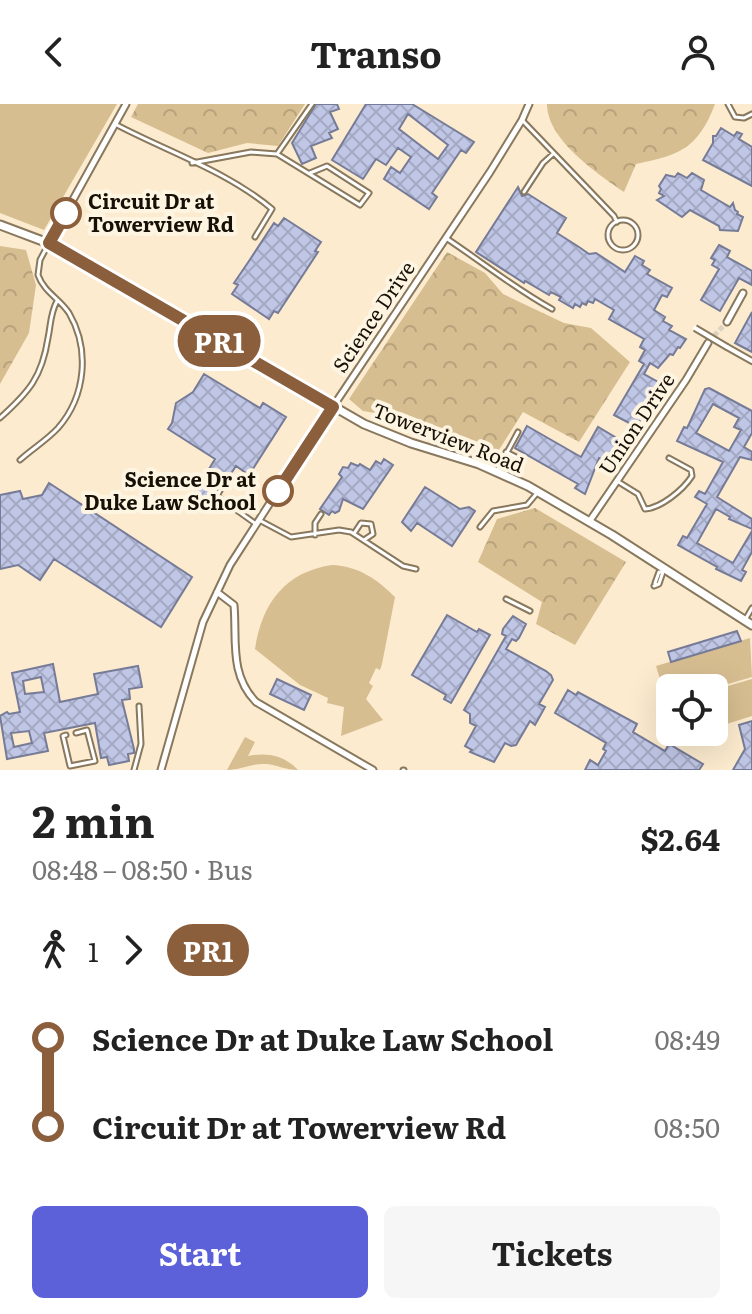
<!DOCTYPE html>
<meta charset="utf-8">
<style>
body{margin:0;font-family:Literata,serif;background:#f6f6f6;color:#222;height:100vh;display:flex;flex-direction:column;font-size:30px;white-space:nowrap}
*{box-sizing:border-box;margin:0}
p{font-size:26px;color:#767676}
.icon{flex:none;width:44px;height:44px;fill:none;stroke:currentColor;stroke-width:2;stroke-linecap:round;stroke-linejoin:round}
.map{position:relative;height:666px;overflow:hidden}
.side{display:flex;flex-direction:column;background:#fff;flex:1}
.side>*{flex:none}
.badge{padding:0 16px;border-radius:26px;font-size:28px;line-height:52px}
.fabs{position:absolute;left:656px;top:570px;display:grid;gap:16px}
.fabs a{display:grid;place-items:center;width:72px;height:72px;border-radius:12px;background:#fff;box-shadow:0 8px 32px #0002;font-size:40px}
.map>.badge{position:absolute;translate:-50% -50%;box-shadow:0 0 0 4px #fff}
.legs{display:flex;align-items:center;gap:12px;height:88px;padding:0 32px;font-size:26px}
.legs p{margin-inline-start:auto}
.overview{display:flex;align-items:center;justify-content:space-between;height:136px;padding:0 32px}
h1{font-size:44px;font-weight:700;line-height:60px}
.button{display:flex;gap:16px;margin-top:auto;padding:16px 32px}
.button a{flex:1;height:92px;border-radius:12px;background:#5d61d9;color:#fff;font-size:32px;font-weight:700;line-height:92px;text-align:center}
.button a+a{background:#f6f6f6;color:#222}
ul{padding:0 32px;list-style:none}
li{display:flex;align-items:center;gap:28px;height:88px;font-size:30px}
li i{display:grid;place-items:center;width:12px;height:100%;margin:0 10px;background:currentColor}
li i::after{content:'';width:20px;height:20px;margin:-10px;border:6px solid;border-radius:50%;background:#fff}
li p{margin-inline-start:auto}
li:first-child i{background:linear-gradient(#0000 50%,currentColor 0)}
li:last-child i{background:linear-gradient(currentColor 50%,#0000 0)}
header{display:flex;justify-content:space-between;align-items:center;height:104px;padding:0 32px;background:#fff;font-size:36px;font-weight:700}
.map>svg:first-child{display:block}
.built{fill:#fcebce;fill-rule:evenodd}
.green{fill:#d7be91}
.forest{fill:url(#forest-crowns)}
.building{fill:url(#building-cross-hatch);stroke:#767b97;stroke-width:2;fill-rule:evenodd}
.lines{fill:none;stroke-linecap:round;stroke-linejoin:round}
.minor-tunnel{stroke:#dbd2c1;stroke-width:5;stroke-dasharray:5 2.5;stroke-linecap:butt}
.service-casing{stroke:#88785d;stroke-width:7}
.pedestrian-casing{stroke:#88785d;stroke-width:8}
.minor-casing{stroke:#88785d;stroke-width:9}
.tertiary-casing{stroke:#88785d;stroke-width:11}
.service{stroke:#fff;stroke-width:3}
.pedestrian{stroke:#fff;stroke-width:4}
.minor{stroke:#fff;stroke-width:5}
.tertiary{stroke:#fff;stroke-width:7}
.pedestrian-bridge-casing{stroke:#88785d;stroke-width:8;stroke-linecap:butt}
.pedestrian-bridge{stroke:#fff;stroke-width:4}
.line-1-casing{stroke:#fff;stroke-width:18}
.line-1{stroke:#8b5e3c;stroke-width:12}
.stop-1-dot{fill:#fff;stroke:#8b5e3c;stroke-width:4}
.labels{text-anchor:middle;stroke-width:8;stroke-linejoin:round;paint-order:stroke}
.stop-label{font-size:20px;font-weight:bold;fill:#161006;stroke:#fef4e2;text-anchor:start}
.street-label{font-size:20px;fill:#161006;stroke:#fef4e2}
</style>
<header><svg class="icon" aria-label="back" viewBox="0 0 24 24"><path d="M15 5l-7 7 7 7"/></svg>Transo<svg class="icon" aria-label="person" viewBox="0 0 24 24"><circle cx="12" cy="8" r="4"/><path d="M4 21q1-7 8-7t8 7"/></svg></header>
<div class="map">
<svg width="752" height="666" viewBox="0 0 752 666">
<defs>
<pattern id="forest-crowns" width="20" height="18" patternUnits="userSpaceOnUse" patternTransform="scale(2)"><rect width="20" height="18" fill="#d7be91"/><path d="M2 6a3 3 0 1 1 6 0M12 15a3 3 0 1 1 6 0" fill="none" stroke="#b8a27c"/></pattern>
<pattern id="building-cross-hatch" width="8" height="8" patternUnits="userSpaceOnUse" patternTransform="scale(2)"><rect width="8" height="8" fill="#c0c6e5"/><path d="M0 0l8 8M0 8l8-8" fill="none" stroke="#a4a9c3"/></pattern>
</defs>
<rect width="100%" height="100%" fill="#fef4e2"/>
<path class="built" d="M0,0H752V666H0ZM670,584H714V628H670Z"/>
<path class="green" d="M0,0H117L44,126L0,109Z
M332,461C358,462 377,475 395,493L382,560L380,566L376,564L369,579L373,582L366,595L383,616L341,632L344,603L327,599L328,594L300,581L255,545C262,499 285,468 332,461Z
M750,534L752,573L714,584H670V598H667L656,562Z
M752,575V612L714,624V586Z
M245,633L255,638L248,652C267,648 284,651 298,666C286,666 277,661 266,660C252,659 241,666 227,666Z"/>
<path class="forest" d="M138,0H305L278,42L247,39L208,49L131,13Z
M547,0H715C698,45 679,51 636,60L624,88C598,70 547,36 547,0Z
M0,142L26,146L36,181L29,229L0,280Z
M447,148L485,169L503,190L564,219L591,224L630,258L579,338L523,308L497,349L442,327L393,312L363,307L349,295Z
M535,404L626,458L575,541L536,520L542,498L478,458L497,415Z"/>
<path class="building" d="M316,0H337L339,5L330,8L338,25L329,29L332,34L311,42L316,54L302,60L292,39Z
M366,0H412L474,38L466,49L461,46L432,89L437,93L429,105L384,75L391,63L400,69L411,53L398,44L386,61L376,55L363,75L332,56ZM408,10L448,41L438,55L399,25Z
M721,24L734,32L737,28L742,30L739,35L752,43V82L703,56L713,39V32H716Z
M678,69L687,74L692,69L704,76L701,86L730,103L733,99L735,106L738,108L737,110L743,113L738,127L720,126L719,122L690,106L682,113L657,96L664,92L659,89L661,85L659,82L666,71L675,73Z
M518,83L522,92L528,90L566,114L557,129L579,143L589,150L596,149L625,168L635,152L644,157L642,161L650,166L647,170L672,184L667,193L662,191L654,206L665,213L663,217L672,222L669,226L686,235L680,244L678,243L673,251L670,250L658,264L650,259L644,270L660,279L651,292L637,323L614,311L644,260L639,257L645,246L640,243L644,235L609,215L614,206L595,195L593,199L588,197L586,201L582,199L580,203L575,200L573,204L559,196L561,193L551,188L549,191L525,177L524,179L476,148Z
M284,114L321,138L315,147L318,148L278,209L274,207L269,215L232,190L238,181L234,179L249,157L274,119L278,122Z
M719,141L730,147L727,153L752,167V181L739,174L720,207L701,196L719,165L712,161L715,156L711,154Z
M752,208V248L735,239Z
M204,270L260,304L263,299L286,313L249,371L236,362L228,374L224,371L203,403L191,395L215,355L168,325L172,319L176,299L193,288Z
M709,284L752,307V329L744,343L752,348V356L740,353L717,393L752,415V425L729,415L730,413L716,405L697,439L733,459L752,427V448L742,466L746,468L741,477L716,465L717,463L678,441L683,432L687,434L707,400L695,393L699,387L705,390L723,358L677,337L684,323L687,324L689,320L705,285ZM713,300L739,314L734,323L741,326L729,347L696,329Z
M527,322L581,353L598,323L620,336L604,356L599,354L585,390L575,384L578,380L515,344Z
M384,355L393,361L363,405L343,395L339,407L335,409L332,407L329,411L320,405L342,373L339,370L343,363L348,364L351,359L358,362L360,360L370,366L376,357L381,360Z
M49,379L192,473L161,523L54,455L40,476L18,461L0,465V391L20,387L23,395L42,391Z
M425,383L460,405L469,403L475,407L452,442L417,419L411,427L402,418Z
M447,511L477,528L479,525L490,531L451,599L444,595L446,591L412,571Z
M513,512L526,520L519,534L516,537L512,535L506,545L546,567L551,571L553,576L539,600L545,603L535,621L530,617L516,641L511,642L505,639L494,658L470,648L472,646L465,642L476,622L470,619V610L464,606L506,532L502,530L503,525Z
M737,527L741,537L671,558L668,548Z
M53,560L60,598L98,590L94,570L138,562L142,583L129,585L130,595L122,596L134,645V649L128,650L129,657L109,661L107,653L101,654L95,619L44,629L48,647L7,655L0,612L7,608L9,610L20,608L12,569ZM41,573L44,588L25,590L23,577ZM29,627L32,639L14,643L11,629Z
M277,575L311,591L304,606L270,590Z
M568,586L576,591L578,588L637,620L633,628L665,647L669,640L703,660L699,666H585L590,656L598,661L606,647L603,645L606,639L555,609Z
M752,617V666H733L745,645L739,621Z"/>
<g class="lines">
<path class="minor-tunnel" d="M709,237L727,218"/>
<defs>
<path id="service" d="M728,0L735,13L744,14L752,10
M522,16L614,112L617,118
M115,20C166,47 227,67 272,105L255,133
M277,50L312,0
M192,59L251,48L277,50L360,101L369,89L327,62L310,69
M524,88L543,59L553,50
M608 131a15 15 0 1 1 30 0a15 15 0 1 1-30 0Z
M446,134C482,158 514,184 552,205
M0,314C29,288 42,273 48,234C51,220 50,210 57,197
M506,348L516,353
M20,356C32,345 47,336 58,324C86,292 90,245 69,209C60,195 44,188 38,171L40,156L49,139
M497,367L518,328
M617,377L638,390L645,405C661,404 683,386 692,372L691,366L669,354
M217,392L223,381
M207,405L217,392L256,420
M259,416L291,433L339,426L351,428L403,462L416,465
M480,423L493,407L527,401L538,388
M355,428L361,419L371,420L373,430L364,436
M315,431V419L321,410
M655,479L659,468H663
M654,482L659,480L664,465
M506,495L530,507
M745,516L752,504
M66,631L63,632L70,662L95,657L87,626L76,629
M134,666L141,640L139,602
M403,666H404"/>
<path id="pedestrian" d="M727,243L752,257"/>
<path id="minor" d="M49,139L126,0
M727,218L743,189
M589,418L686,276L708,239
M217,488L234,501C237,536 229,570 256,598L373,666
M161,666L203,518L230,461L308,340L490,68L522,16L529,0"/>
<path id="tertiary" d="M0,121L56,142L364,320L411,339L479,360L528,382L612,431L752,521"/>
</defs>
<use href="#service" class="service-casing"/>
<use href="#pedestrian" class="pedestrian-casing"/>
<use href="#minor" class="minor-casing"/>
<use href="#tertiary" class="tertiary-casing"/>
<use href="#service" class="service"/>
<use href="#pedestrian" class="pedestrian"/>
<use href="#minor" class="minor"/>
<use href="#tertiary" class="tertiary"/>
<defs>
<path id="pedestrian-bridge" d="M695,224L727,243"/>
</defs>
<use href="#pedestrian-bridge" class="pedestrian-bridge-casing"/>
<use href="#pedestrian-bridge" class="pedestrian-bridge"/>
</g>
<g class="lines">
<defs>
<path id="line-1" d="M66,109L49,139L333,303L278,387"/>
</defs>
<use href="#line-1" class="line-1-casing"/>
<use href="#line-1" class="line-1"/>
</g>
<g class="stop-1-dot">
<circle cx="66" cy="109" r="14"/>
<circle cx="278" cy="387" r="14"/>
</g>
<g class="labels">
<g class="stop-label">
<text x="88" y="105">Circuit Dr at<tspan x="88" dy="23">Towerview Rd</tspan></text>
<text x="256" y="383" text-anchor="end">Science Dr at<tspan x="256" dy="23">Duke Law School</tspan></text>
</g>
<g class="street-label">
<text transform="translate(374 213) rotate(-56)" y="7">Science Drive</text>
<text transform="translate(637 320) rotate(-56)" y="7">Union Drive</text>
<text transform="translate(448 334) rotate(21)" y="7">Towerview Road</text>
</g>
</g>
</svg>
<div class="fabs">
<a><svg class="icon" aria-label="locate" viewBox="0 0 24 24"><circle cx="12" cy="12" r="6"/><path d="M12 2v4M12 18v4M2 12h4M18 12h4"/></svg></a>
</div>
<b class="badge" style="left:219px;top:237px;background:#8b5e3c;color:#fff">PR1</b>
</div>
<section class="side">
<div class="overview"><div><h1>2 min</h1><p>08:48 – 08:50 · Bus</p></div><b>$2.64</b></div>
<div class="legs"><svg class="icon" aria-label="walk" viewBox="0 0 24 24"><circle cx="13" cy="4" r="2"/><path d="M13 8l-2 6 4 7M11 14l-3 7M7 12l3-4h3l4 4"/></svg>1<svg class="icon" aria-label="forward" viewBox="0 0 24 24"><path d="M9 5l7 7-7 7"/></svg><b class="badge" style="background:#8b5e3c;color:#fff">PR1</b></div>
<ul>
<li><i style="color:#8b5e3c"></i><b>Science Dr at Duke Law School</b><p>08:49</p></li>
<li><i style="color:#8b5e3c"></i><b>Circuit Dr at Towerview Rd</b><p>08:50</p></li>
</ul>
<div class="button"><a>Start</a><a>Tickets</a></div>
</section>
